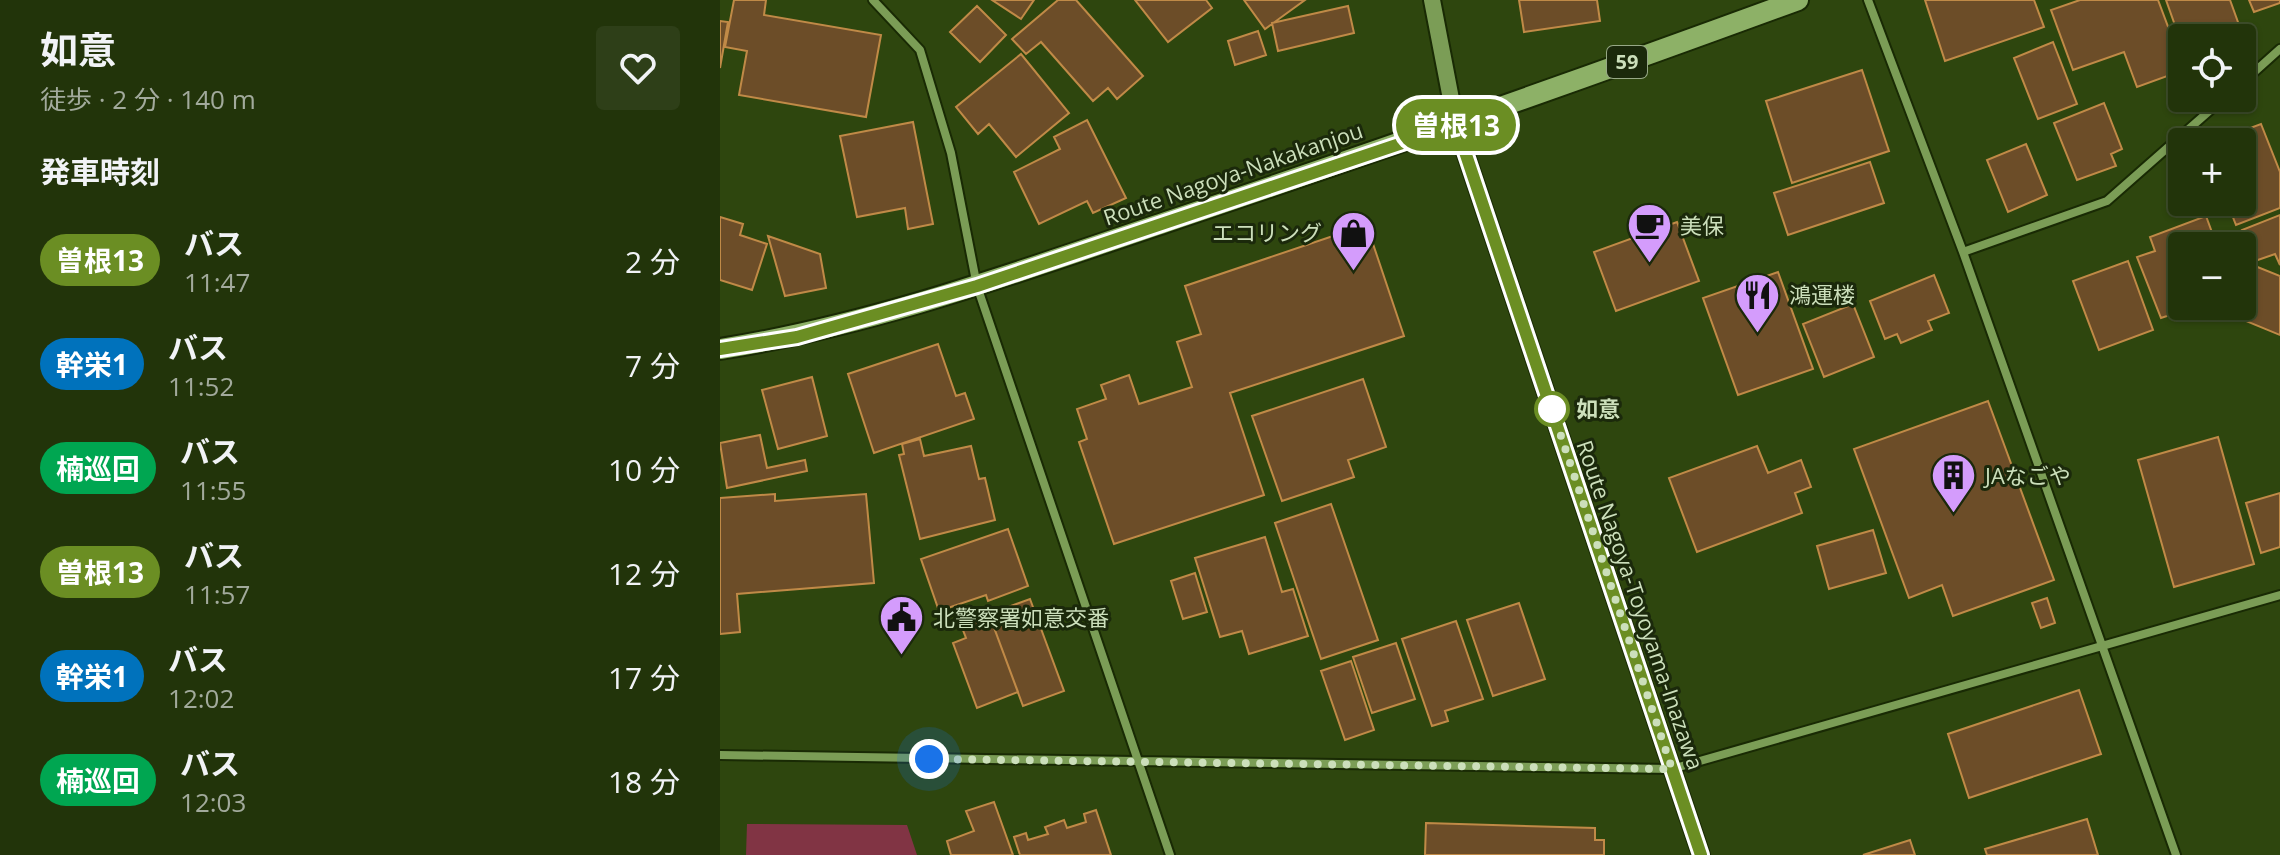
<!DOCTYPE html>
<html lang="ja">
<meta charset="utf-8">
<style>
body{margin:0;font-family:"Open Sans","Noto Sans JP",sans-serif;background:#2e3f18;color:#f1f3f6;height:100vh;display:flex;flex-direction:column;font-size:30px;white-space:nowrap}
*{box-sizing:border-box;margin:0}
p{font-size:26px;color:#a2aa9c}
.icon{flex:none;width:44px;height:44px;fill:none;stroke:currentColor;stroke-width:2;stroke-linecap:round;stroke-linejoin:round}
.map{position:relative;flex:1;overflow:hidden}
.panel{display:flex;flex-direction:column;background:#22340a;width:720px}
.panel>*{flex:none}
.badge{padding:0 16px;border-radius:26px;font-size:28px;line-height:52px}
.tools{position:absolute;left:1448px;top:24px;display:grid;gap:16px}
.tools a{display:grid;place-items:center;width:88px;height:88px;border-radius:8px;background:#22340a;box-shadow:0 2px 6px #0004,0 0 0 2px #3f4f2b;font-size:40px}
.you{position:absolute;width:40px;height:40px;margin:-20px;border:6px solid #fff;border-radius:50%;background:#1a73e8;box-shadow:0 0 0 12px #1a73e833}
.map>.badge{position:absolute;translate:-50% -50%;box-shadow:0 0 0 4px #fff}
h2{padding:0 40px;font-size:30px;line-height:72px}
.round{display:grid;place-items:center;flex:none;width:84px;height:84px;border-radius:8px;background:#2e3f18}
.overview{display:flex;align-items:center;justify-content:space-between;height:136px;padding:0 40px}
h1{font-size:38px;font-weight:700;line-height:60px}
ul{padding:0;list-style:none}
li{display:flex;align-items:center;gap:24px;height:104px;padding:0 40px}
li div{flex:1}
li b{display:block;font-size:30px}
li em{font-style:normal}
li .badge{min-width:88px;font-weight:700;text-align:center}
main{display:flex;flex:1;min-height:0}
.map>svg:first-child{display:block}
.green{fill:#813444}
.building{fill:#6c4d28;stroke:#c08a47;stroke-width:2}
.lines{fill:none;stroke-linecap:round;stroke-linejoin:round}
.minor-casing{stroke:#192a04;stroke-width:12}
.secondary-casing{stroke:#192a04;stroke-width:20}
.primary-casing{stroke:#192a04;stroke-width:24}
.minor{stroke:#7b9d56;stroke-width:8}
.secondary{stroke:#7b9d56;stroke-width:16}
.primary{stroke:#8db167;stroke-width:20}
.line-casing{stroke:#fff;stroke-width:18}
.line{stroke:#6b8e23;stroke-width:12}
.walk{stroke:#ccdfbb;stroke-width:8;stroke-dasharray:0 14.4}
.stop-dot{fill:#fff;stroke:#6b8e23;stroke-width:4}
.labels{text-anchor:middle;stroke-width:6;stroke-linejoin:round;paint-order:stroke}
.shield{fill:#1b290b;stroke:#97a886;stroke-width:2}
.shield-label{font-size:20px;font-weight:bold;fill:#ccdfbb}
.street-label{font-size:22px;fill:#ccdfbb;stroke:#1b290b}
.poi-label{font-size:22px;fill:#ccdfbb;stroke:#1b290b;text-anchor:start}
.stop-label{font-size:22px;font-weight:bold;fill:#ccdfbb;stroke:#1b290b;text-anchor:start}
</style>
<main>
<section class="panel">
<div class="overview"><div><h1>如意</h1><p>徒歩 · 2 分 · 140 m</p></div><a class="round"><svg class="icon" aria-label="heart" viewBox="0 0 24 24"><path d="M12 20l-8-8c-3-5 5-10 8-4 3-6 11-1 8 4z"/></svg></a></div>
<h2>発車時刻</h2>
<ul>
<li><span class="badge" style="background:#6b8e23;color:#fff">曽根13</span><div><b>バス</b><p>11:47</p></div><em>2 分</em></li>
<li><span class="badge" style="background:#0072bc;color:#fff">幹栄1</span><div><b>バス</b><p>11:52</p></div><em>7 分</em></li>
<li><span class="badge" style="background:#00a651;color:#fff">楠巡回</span><div><b>バス</b><p>11:55</p></div><em>10 分</em></li>
<li><span class="badge" style="background:#6b8e23;color:#fff">曽根13</span><div><b>バス</b><p>11:57</p></div><em>12 分</em></li>
<li><span class="badge" style="background:#0072bc;color:#fff">幹栄1</span><div><b>バス</b><p>12:02</p></div><em>17 分</em></li>
<li><span class="badge" style="background:#00a651;color:#fff">楠巡回</span><div><b>バス</b><p>12:03</p></div><em>18 分</em></li>
</ul>
</section>
<div class="map">
<svg width="1560" height="855" viewBox="0 0 1560 855">
<rect width="100%" height="100%" fill="#2e460e"/>
<path class="green" d="M27,824L187,825L197,855H26Z"/>
<path class="building" d="M14,0H46L44,15L161,35L146,117L19,95L27,51L5,47Z
M272,0H314L301,19Z
M338,0H356L423,76L397,99L388,88L373,101L321,42L306,54L292,39Z
M415,0H486L492,8L448,42Z
M524,0H585L545,29Z
M799,0H877L880,21L804,32Z
M1205,0H1314L1324,27L1225,61Z
M1360,0H1438L1459,56L1449,60L1453,74L1417,87L1404,52L1353,70L1331,10Z
M1446,0H1510L1523,36L1462,38V45Z
M1529,0H1560V3L1534,12Z
M257,6L286,35L260,62L230,32Z
M628,6L634,33L558,51L552,23Z
M0,21L8,22L0,68Z
M538,31L546,55L515,65L508,41Z
M1333,42L1357,104L1318,119L1294,58Z
M301,54L349,113L296,157L269,124L258,134L236,107Z
M1142,70L1169,151L1072,183L1046,101Z
M1384,103L1402,149L1391,154L1396,166L1357,180L1334,123Z
M367,120L406,198L373,213L367,201L319,224L294,172L340,149L334,137Z
M193,122L213,224L188,229L185,208L137,217L120,136Z
M1541,124L1560,172V208L1516,225L1507,202H1522V153L1530,150L1522,131Z
M1306,144L1327,195L1288,212L1267,160Z
M1150,162L1164,203L1068,235L1054,193Z
M1560,215V265L1555,254L1535,261L1522,230Z
M1486,216L1497,246H1462V306H1493L1455,320L1453,314L1441,318L1417,257L1435,251L1430,237Z
M0,217L23,224L20,235L47,244L32,290L0,280Z
M957,222L979,281L896,311L874,252Z
M648,229L684,336L510,393L544,495L394,544L359,442L367,439L357,409L386,399L381,385L409,375L419,404L472,387L457,342L481,334L465,286L613,236L615,240Z
M48,236L100,254L106,288L65,296Z
M1408,261L1433,330L1379,350L1353,281Z
M1530,264L1560,276V335L1509,314L1512,306H1522V282Z
M1058,272L1093,369L1018,395L983,298Z
M1214,275L1229,313L1208,321L1212,330L1181,343L1177,334L1165,339L1150,301Z
M1133,304L1154,357L1104,377L1083,324Z
M218,344L236,396L245,393L254,419L154,453L128,374Z
M92,377L107,436L58,449L42,390Z
M643,379L666,447L628,460L634,477L562,501L532,416Z
M1268,401L1334,580L1233,616L1222,585L1189,598L1134,449Z
M40,435L47,468L85,460L87,471L7,488L0,443Z
M1498,437L1534,564L1454,587L1418,460Z
M200,439L204,456L251,446L259,479L265,478L275,520L200,539L179,455L184,454L182,444Z
M1037,446L1048,473L1081,460L1091,487L1075,493L1082,513L977,552L949,478Z
M1560,493V547L1541,553L1526,503Z
M55,494V501L146,494L154,583L17,594L20,632L0,634V498Z
M611,504L658,640L601,659L555,523Z
M288,529L308,586L268,601L266,595L219,611L201,559Z
M1153,530L1166,573L1109,589L1097,546Z
M545,537L562,592L573,589L588,636L529,654L522,631L500,637L475,558Z
M475,573L487,612L463,619L451,581Z
M1327,598L1335,623L1321,628L1312,603Z
M310,599L344,691L303,706L269,614Z
M799,603L825,679L773,696L747,620Z
M269,614L298,692L257,708L233,643L246,638L241,625Z
M736,621L763,699L725,711L728,721L712,726L682,639Z
M676,643L695,699L652,713L633,657Z
M631,661L654,730L625,740L601,671Z
M1359,690L1381,754L1249,798L1228,734Z
M274,802L293,855H231L227,841L254,831L246,811Z
M376,810L391,855H300L294,837L306,833L308,840L328,834L325,827L344,820L347,828L366,822L364,814Z
M1367,819L1378,855H1267L1265,849Z
M706,823L875,828V840H884V855H705Z
M1190,840L1195,855H1143Z"/>
<g class="lines">
<defs>
<path id="minor" d="M153,0L200,50L231,153L257,286L450,855
M1148,0L1243,252L1456,855
M1522,83L1560,49
M1243,252L1387,201L1504,98
M0,755L952,769L1560,595"/>
<path id="secondary" d="M712,0L736,125L981,855"/>
<path id="primary" d="M0,349C153,325 300,271 446,222C658,151 868,77 1078,0"/>
</defs>
<use href="#minor" class="minor-casing"/>
<use href="#secondary" class="secondary-casing"/>
<use href="#primary" class="primary-casing"/>
<use href="#minor" class="minor"/>
<use href="#secondary" class="secondary"/>
<use href="#primary" class="primary"/>
</g>
<g class="lines">
<defs>
<path id="line" d="M0,349L77,337L257,286L736,125L981,855"/>
</defs>
<use href="#line" class="line-casing"/>
<use href="#line" class="line"/>
<path class="walk" d="M209,759L952,769L832,409"/>
</g>
<defs>
<symbol id="cafe-pin" viewBox="-11 -11 22 30"><path d="M0 17L-7.5 6A9.5 9.5 0 1 1 7.5 6Z" fill="#d49cfc" stroke="#1b290b"/><path d="M-5.5-4.5H6V0H3Q3 3.5 0 3.5H-2.5Q-5.5 3.5-5.5 0ZM3-3.2v2h1.7v-2ZM-6 4.5H4V6H-6Z" fill="#111"/></symbol>
<symbol id="shop-pin" viewBox="-11 -11 22 30"><path d="M0 17L-7.5 6A9.5 9.5 0 1 1 7.5 6Z" fill="#d49cfc" stroke="#1b290b"/><path d="M-5-2.5h2.3a2.7 3.5 0 0 1 5.4 0H5L5.5 6h-11ZM-1.5-2.5h3a1.5 2.3 0 0 0-3 0Z" fill="#111"/></symbol>
<symbol id="restaurant-pin" viewBox="-11 -11 22 30"><path d="M0 17L-7.5 6A9.5 9.5 0 1 1 7.5 6Z" fill="#d49cfc" stroke="#1b290b"/><path d="M-5-6h1v4h1v-4h1v4h1v-4h1v5L-1.5 .5V6h-2V.5L-5-1ZM5-6V6H3V1.5H1.5Q1.5-4 5-6Z" fill="#111"/></symbol>
<symbol id="building-pin" viewBox="-11 -11 22 30"><path d="M0 17L-7.5 6A9.5 9.5 0 1 1 7.5 6Z" fill="#d49cfc" stroke="#1b290b"/><path d="M-4-6H4V6H1V3H-1V6H-4ZM-2.5-4.3h1.7v1.8h-1.7ZM.8-4.3h1.7v1.8H.8ZM-2.5-1h1.7V.8h-1.7ZM.8-1h1.7V.8H.8Z" fill="#111"/></symbol>
<symbol id="civic-pin" viewBox="-11 -11 22 30"><path d="M0 17L-7.5 6A9.5 9.5 0 1 1 7.5 6Z" fill="#d49cfc" stroke="#1b290b"/><path d="M-.6-6.5H3V-4.5H.6V-3L4-1V1h2V6H-6V1h2V-1L-.6-3ZM-1.2 2.5V6h2.4V2.5Z" fill="#111"/></symbol>
</defs>
<g fill-rule="evenodd">
<use href="#cafe-pin" x="904" y="200" width="51" height="69"/>
<use href="#shop-pin" x="608" y="208" width="51" height="69"/>
<use href="#restaurant-pin" x="1012" y="270" width="51" height="69"/>
<use href="#building-pin" x="1208" y="450" width="51" height="69"/>
<use href="#civic-pin" x="156" y="592" width="51" height="69"/>
</g>
<circle class="stop-dot" cx="832" cy="409" r="16"/>
<g class="labels">
<rect class="shield" x="887" y="46" width="40" height="32" rx="6"/>
<g class="shield-label">
<text x="907" y="69">59</text>
</g>
<g class="street-label">
<text transform="translate(513 174) rotate(-19)" y="8">Route Nagoya-Nakakanjou</text>
<text transform="translate(920 605) rotate(71)" y="8">Route Nagoya-Toyoyama-Inazawa</text>
</g>
<g class="poi-label">
<text x="960" y="234">美保</text>
<text x="602" y="241" text-anchor="end">エコリング</text>
<text x="1069" y="303">鴻運楼</text>
<text x="1265" y="484">JAなごや</text>
<text x="213" y="626">北警察署如意交番</text>
</g>
<g class="stop-label">
<text x="856" y="417">如意</text>
</g>
</g>
</svg>
<div class="tools">
<a><svg class="icon" aria-label="locate" viewBox="0 0 24 24"><circle cx="12" cy="12" r="6"/><path d="M12 2v4M12 18v4M2 12h4M18 12h4"/></svg></a>
<a>+</a>
<a>−</a>
</div>
<div class="you" style="left:209px;top:759px"></div>
<b class="badge" style="left:736px;top:125px;background:#6b8e23;color:#fff">曽根13</b>
</div>
</main>
